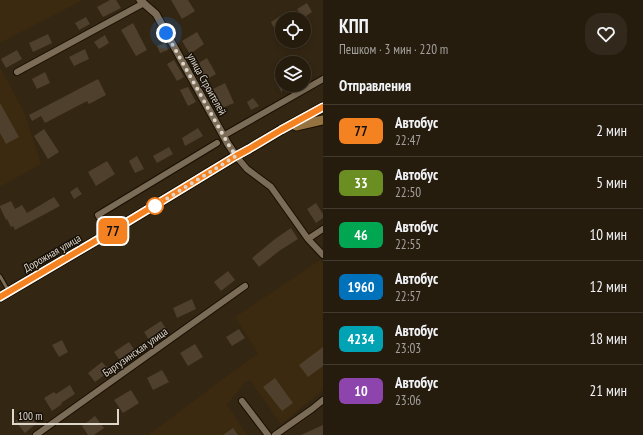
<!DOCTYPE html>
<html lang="ru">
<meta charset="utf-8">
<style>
body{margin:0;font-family:"PT Sans Narrow",sans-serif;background:#32291c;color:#f1f3f6;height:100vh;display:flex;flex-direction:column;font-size:15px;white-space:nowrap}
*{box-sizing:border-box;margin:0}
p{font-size:13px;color:#a4a19e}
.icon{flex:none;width:22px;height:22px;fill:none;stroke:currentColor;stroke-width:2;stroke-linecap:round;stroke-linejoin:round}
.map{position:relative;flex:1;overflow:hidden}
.details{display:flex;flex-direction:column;background:#261c0e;width:320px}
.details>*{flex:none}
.badge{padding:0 8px;border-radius:6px;font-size:14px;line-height:26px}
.buttons{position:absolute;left:275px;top:12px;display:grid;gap:8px}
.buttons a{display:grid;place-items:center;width:36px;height:36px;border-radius:50%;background:#261c0e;box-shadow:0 2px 6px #0003,0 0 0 1px #423a2e;font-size:20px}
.scale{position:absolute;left:12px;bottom:10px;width:107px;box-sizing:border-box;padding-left:4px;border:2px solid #ded6ca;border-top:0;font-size:11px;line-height:14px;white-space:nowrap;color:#ded6ca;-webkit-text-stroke:3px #161008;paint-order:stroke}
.you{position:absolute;width:20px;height:20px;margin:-10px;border:3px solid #fff;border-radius:50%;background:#1a73e8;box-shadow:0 0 0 6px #1a73e833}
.map>.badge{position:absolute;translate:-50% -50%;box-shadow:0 0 0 2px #fff}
h2{padding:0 16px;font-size:15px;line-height:36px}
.round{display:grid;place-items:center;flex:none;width:42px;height:42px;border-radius:16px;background:#32291c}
.head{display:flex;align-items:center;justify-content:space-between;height:68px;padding:0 16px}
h1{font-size:19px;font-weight:700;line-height:30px}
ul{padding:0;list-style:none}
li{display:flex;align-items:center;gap:12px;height:52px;padding:0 16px;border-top:1px solid #423a2e}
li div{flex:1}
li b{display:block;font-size:15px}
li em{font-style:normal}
li .badge{min-width:44px;font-weight:700;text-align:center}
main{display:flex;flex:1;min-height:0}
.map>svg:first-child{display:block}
.built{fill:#3b2a10}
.building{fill:#4e402c}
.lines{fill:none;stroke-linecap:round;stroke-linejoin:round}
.service-casing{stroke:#1a0f00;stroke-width:5}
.minor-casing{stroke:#1a0f00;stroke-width:8}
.tertiary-casing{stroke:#1a0f00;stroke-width:9}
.primary-casing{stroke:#1a0f00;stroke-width:11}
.service{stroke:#7b6c57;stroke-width:3}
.minor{stroke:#7b6c57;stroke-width:6}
.tertiary{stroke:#7b6c57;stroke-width:7}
.primary{stroke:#957340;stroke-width:9}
.line-casing{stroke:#fff;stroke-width:9}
.line{stroke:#f58220;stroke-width:6}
.walk{stroke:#ded6ca;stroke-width:4;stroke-dasharray:0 7.2}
.stop-dot{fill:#fff;stroke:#f58220;stroke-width:2}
.labels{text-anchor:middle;stroke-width:3;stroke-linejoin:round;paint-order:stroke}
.street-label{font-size:11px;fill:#ded6ca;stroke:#161008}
</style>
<main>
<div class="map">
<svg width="323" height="435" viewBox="0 0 323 435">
<rect width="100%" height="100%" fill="#332613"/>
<path class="built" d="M0,0H83L0,43Z
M0,67L25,114L41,164L0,187Z
M320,260L323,263V390L281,424L250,380L244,383L227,405L247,435H148L236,369L258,354L235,317Z"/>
<path class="building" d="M110,0H116L121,8L103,17L97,7Z
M171,0H188L195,11L182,19Z
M307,3L312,12L303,18L297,9Z
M280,16L282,20V26L275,30L271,22Z
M86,17L90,24L79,30L75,23Z
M133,23L147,50L136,56L121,30Z
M197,32L204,44L190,54L182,41Z
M48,34L52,43L33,52L29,43Z
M105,35L109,43L99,49L94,42Z
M165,43L168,50L160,53L157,46Z
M85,49L89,59L74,66L69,57Z
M17,50L22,59L6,68L1,59Z
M207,58L216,74L206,80L197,64Z
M174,60L184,77L177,81L167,64Z
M45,72L50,83L37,89L32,79Z
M282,74V93L274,79Z
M98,79L106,95L89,104L87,101L45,123L41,116L32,121L29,115Z
M225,83L234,103L220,109L211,90Z
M188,87L196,102L188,106L180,90Z
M253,98L259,106L251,110L247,102Z
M0,103L19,137L6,144L0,133Z
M198,128L203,136L185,146L182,138Z
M44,129L59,152L48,159L34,136Z
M169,147L173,154L157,163L153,156Z
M137,156L144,169L135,173L129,161Z
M107,161L115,174L96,186L88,172Z
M77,187L82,194L74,199L70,192Z
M54,197L60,206L15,230L13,226L11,227L7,219L6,220L0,207V206L11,201L15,209L22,205L27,213Z
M316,203L323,214V218L316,223L307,209Z
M291,228L298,239L279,251L259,267L252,258L275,239Z
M228,271L235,280L221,291L214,282Z
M192,299L196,309L177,318L173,308Z
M161,321L166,329L149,340L144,332Z
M239,329L245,338L232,346L226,337Z
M62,340L68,352L59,357L52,345Z
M129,342L136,352L121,362L114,352Z
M195,344L203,357L188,366L180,353Z
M323,347V366L308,377L299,365Z
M102,362L110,371L95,382L88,373Z
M162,370L169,382L153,390L147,378Z
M275,378L293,403L282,411L263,387Z
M70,385L75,394L61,403L62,404L52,411L44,398L54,392L56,394Z
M131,390L139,403L123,413L114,400Z
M28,411L37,423L25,433L15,421Z
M95,416L104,428L94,435H88L82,426Z
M323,425V435H301Z
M233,428L238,435H223Z"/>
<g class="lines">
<defs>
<path id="service" d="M0,276L8,290"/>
<path id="minor" d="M17,72L144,3
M223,136L323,79
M236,156L247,169L271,187L308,239L323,255
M109,233L98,215L217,143
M308,239L323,229
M242,401L268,435
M36,435L245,286
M275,435L312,409L323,400"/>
<path id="tertiary" d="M140,0L156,14L228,144L236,156"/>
<path id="primary" d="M296,126L323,120
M0,297L109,233L236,156L249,149L281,130L323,107"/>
</defs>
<use href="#service" class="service-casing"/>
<use href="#minor" class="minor-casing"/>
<use href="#tertiary" class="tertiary-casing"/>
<use href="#primary" class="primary-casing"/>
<use href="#service" class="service"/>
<use href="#minor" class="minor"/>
<use href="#tertiary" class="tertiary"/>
<use href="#primary" class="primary"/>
</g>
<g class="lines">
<defs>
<path id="line" d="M0,297L109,233L236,156L249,149L281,130L323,107"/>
</defs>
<use href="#line" class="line-casing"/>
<use href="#line" class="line"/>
<path class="walk" d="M155,206L236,156L228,144L166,33"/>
</g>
<circle class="stop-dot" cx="155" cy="206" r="8"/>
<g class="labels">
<g class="street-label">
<text transform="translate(207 84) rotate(61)" y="4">улица Строителей</text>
<text transform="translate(52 253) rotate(-30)" y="4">Дорожная улица</text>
<text transform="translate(135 352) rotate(-35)" y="4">Баргузинская улица</text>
</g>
</g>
</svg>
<div class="buttons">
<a><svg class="icon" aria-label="locate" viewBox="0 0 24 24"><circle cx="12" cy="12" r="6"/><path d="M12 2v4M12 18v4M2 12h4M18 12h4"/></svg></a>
<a><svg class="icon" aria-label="layers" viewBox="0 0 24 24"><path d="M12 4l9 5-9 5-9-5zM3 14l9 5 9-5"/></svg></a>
</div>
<div class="scale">100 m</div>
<div class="you" style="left:166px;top:33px"></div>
<b class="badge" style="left:113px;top:231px;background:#f58220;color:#111">77</b>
</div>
<section class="details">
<div class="head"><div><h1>КПП</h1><p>Пешком · 3 мин · 220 m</p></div><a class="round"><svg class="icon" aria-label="heart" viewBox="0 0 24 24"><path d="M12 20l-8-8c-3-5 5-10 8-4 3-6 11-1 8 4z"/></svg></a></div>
<h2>Отправления</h2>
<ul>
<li><span class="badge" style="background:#f58220;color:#111">77</span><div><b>Автобус</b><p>22:47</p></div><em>2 мин</em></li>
<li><span class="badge" style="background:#6b8e23;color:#fff">33</span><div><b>Автобус</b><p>22:50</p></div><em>5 мин</em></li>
<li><span class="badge" style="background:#00a651;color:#fff">46</span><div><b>Автобус</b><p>22:55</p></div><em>10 мин</em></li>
<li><span class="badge" style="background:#0072bc;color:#fff">1960</span><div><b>Автобус</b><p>22:57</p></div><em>12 мин</em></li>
<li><span class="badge" style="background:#00a3b4;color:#fff">4234</span><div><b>Автобус</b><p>23:03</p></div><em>18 мин</em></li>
<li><span class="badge" style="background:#8e44ad;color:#fff">10</span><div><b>Автобус</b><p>23:06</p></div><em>21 мин</em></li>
</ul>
</section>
</main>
